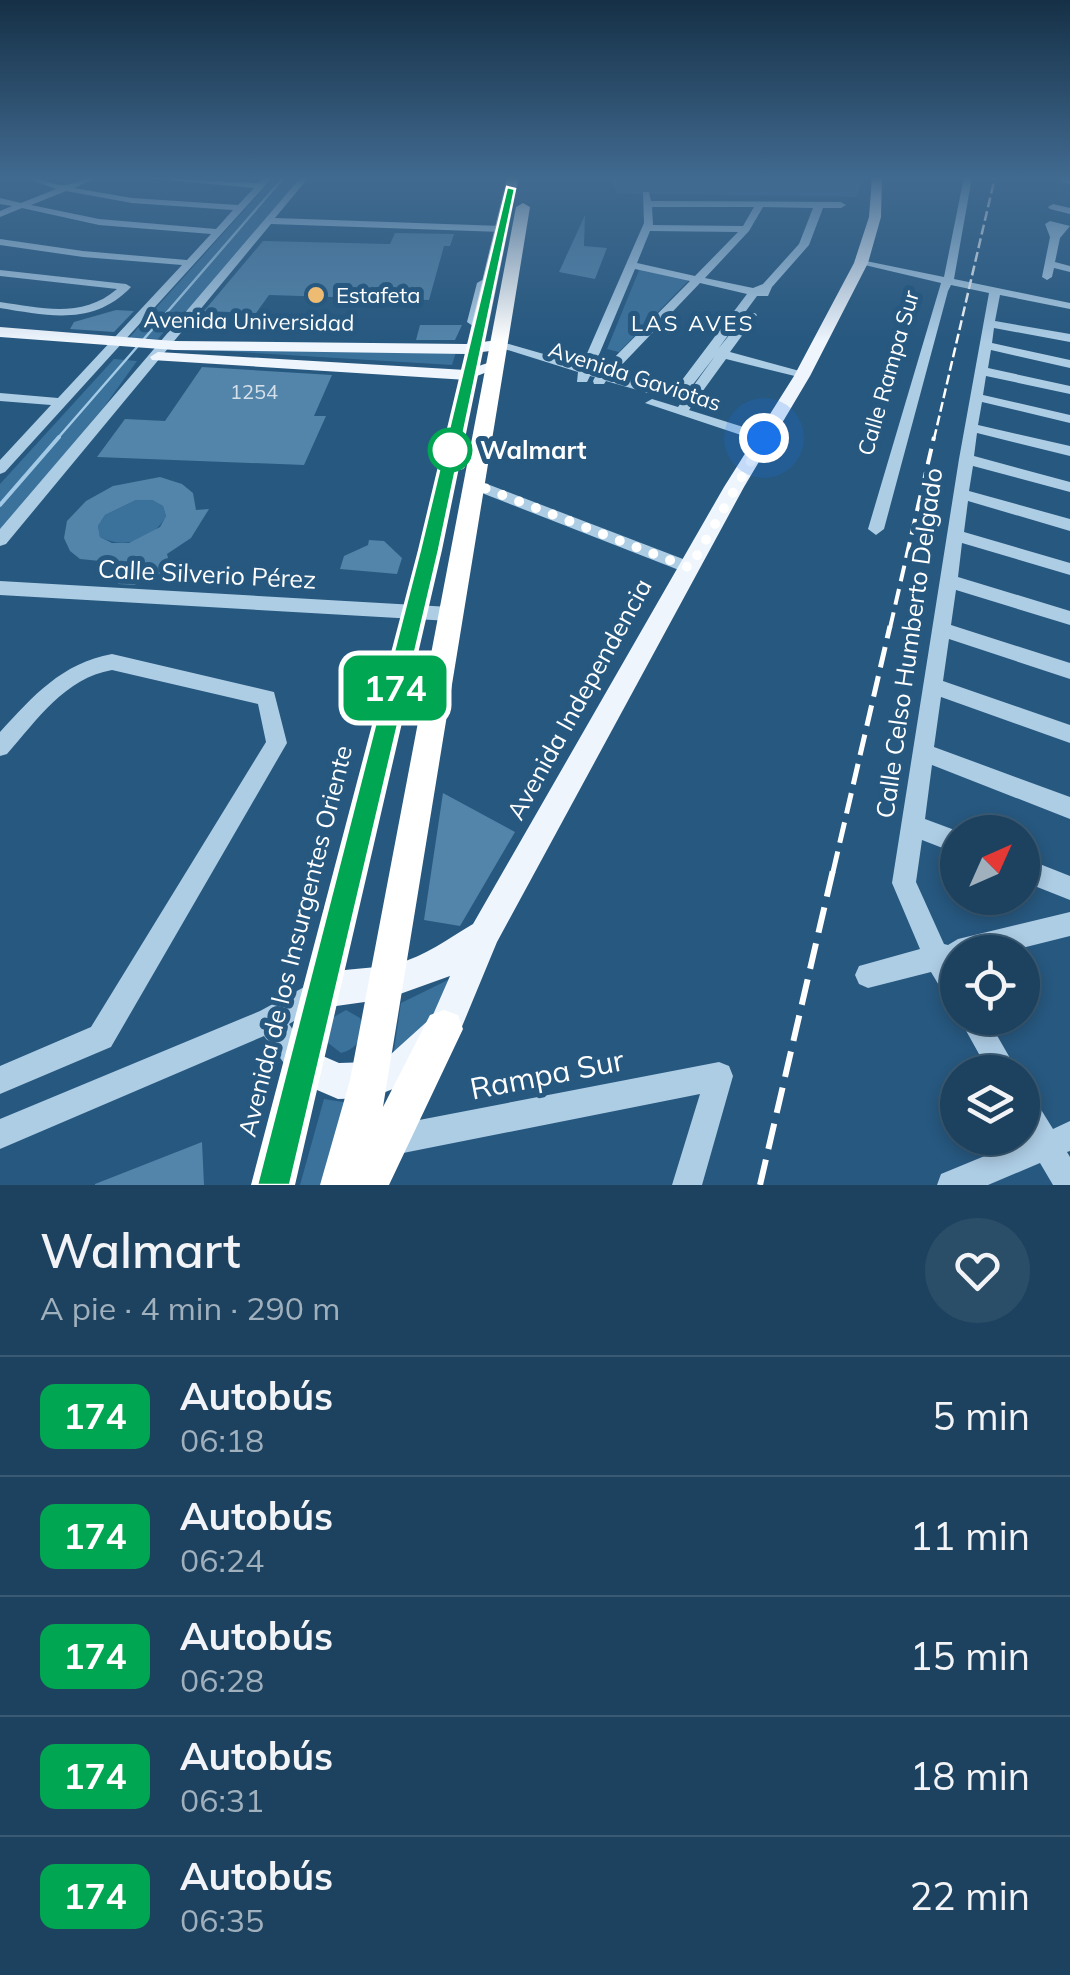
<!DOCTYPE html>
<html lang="es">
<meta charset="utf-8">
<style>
body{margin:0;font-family:Mulish,sans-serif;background:#2a4d68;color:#f1f3f6;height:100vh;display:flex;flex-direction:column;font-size:38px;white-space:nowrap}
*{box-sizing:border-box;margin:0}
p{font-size:32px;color:#a0b0bd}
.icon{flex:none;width:55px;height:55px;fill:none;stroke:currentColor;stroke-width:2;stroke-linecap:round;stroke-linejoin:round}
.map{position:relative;height:1185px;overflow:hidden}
.drawer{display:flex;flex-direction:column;background:#1d425f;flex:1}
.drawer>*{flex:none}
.badge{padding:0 20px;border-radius:15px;font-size:35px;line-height:65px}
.needle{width:65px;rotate:45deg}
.buttons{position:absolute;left:940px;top:815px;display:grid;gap:20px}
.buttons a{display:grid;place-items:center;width:100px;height:100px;border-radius:50%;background:#1d425f;box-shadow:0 5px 15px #0003,0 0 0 2px #3b5b74;font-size:50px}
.you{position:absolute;width:50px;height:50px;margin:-25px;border:8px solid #fff;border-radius:50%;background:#1a73e8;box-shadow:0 0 0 15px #1a73e833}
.map>.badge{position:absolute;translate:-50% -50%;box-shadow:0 0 0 5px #fff}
.round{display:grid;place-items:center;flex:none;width:105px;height:105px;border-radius:52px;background:#2a4d68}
.summary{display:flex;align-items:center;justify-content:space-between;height:170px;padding:0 40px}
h1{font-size:48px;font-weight:600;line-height:75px}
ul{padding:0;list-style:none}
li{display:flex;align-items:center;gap:30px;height:120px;padding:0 40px;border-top:2px solid #3b5b74}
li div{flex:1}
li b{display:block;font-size:38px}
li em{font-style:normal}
li .badge{min-width:110px;font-weight:700;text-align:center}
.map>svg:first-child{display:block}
.green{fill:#3b729c}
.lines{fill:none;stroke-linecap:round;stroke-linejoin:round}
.stream-far1{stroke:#a2cae6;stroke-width:2.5}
.stream{stroke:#a2cae6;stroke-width:4}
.building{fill:#5384a9;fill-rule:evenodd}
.minor{fill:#adcde5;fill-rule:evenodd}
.major{fill:#eef5fd;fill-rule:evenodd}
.highway{fill:#fff;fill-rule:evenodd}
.rail-far3{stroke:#fff;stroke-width:2.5;stroke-dasharray:10 4;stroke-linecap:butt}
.rail-far2{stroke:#fff;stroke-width:4;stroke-dasharray:16 8;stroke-linecap:butt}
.rail-far1{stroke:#fff;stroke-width:5;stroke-dasharray:21 9;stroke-linecap:butt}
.rail{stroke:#fff;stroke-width:6;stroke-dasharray:26 11;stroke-linecap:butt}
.line{fill:#00a651;stroke:#fff;stroke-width:2.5}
.walk{stroke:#fff;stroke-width:10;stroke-dasharray:0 18}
.poi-dot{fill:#eebb73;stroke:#27587f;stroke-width:4}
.stop-dot{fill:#fff;stroke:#00a651;stroke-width:5}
.labels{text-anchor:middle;stroke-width:10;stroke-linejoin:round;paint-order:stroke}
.number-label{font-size:20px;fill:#d4e0ea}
.far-poi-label{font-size:22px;fill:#fff;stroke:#27587f;text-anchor:start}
.far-street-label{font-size:22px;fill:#fff;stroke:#27587f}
.far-neighbourhood-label{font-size:22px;letter-spacing:2.5px;fill:#fff;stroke:#27587f}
.stop-label{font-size:25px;font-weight:bold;fill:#fff;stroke:#27587f;text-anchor:start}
.street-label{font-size:25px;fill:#fff;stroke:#27587f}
.near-street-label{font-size:30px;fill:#fff;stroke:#27587f}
</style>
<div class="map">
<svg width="1070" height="1185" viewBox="0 0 1070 1185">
<rect width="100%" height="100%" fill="#27587f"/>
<path class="green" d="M274,177H301L191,308L178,315L158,339L129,338Z
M611,177H864L856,197L617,193Z
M640,268L689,280L619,352L607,349Z
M172,348L456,352L452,365Z
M114,359L137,361L104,407L0,531V484Z
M136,500H152L163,506L166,516C153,540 125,550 100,537L98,526L105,515Z
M450,979L440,1024L393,1057L401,1003Z
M346,1010L360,1018C366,1034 358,1049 341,1053L327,1042L332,1018Z
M324,1099L349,1103L328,1185H300Z"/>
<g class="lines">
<path class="stream-far1" d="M143,340L284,177
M57,439L137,347"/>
<path class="stream" d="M0,505L59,437"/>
</g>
<path class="building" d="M585,215L584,246L607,248L595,279L559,272Z
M395,233L454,234L450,246H444L429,300L269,295L256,313L204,311L263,241L390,244Z
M116,310L134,311L114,332L70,329L74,322Z
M420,325H462L455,340H416Z
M202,367L332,375L314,416H326L304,465L97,457L125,419L165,421Z
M160,477L182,484L193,493L196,510L209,509L191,538L167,554L171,569L134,585L118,584L120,563L80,559L70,551L64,538L67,521L86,501L113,486ZM136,500H152L163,506L166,516L160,527L129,543H112L100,537L98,526L105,515Z
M369,540L384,541L402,558L397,574L340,569L344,556L368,545Z
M443,793L515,832L460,926L424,920Z
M202,1142L204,1185H95V1184Z"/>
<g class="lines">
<path class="minor" d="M24,177C38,176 52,186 65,185C77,184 85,177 98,177L74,188L132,198L238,205L254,188L135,177L258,183L265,177H273L5,472L0,474V460L51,405L0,401V393L58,398L182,265L83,257L0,245V239L83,251L187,260L211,234L99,225L22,208L0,217V211L12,206L0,204V198L21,203L56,189ZM66,191L132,203L233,210L216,229L99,219L31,205Z
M301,177H309L275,218L502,226L507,229L502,232L271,224L6,544L0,546V529Z
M964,177H972L954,279L1070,303V309L1000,295L995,321L1070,334V342L994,328L992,343L1070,360V368L991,350L988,368L1070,386V394L986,376L983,395L1070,415V423L982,402L978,425L1070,446V456L977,433L974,456L1070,482V492L973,466L969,491L1070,519V531L968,501L964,532L1070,563V575L962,543L958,577L1070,611V625L956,590L951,625L1070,663V679L949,639L943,681L1070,725V743L941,697L934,747L1070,797V819L932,765L925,819L960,832H958V854L922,840L916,882L944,944L948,945L958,939L1070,912V936L1006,952H958V964L955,963L958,968V1006L949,1002L931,972L868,988L859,984L855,975L859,966L920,949L892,883L959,459L989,293L951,285L948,291L884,529L876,535L868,529L941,283L856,263L861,260L944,277Z
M1061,177L1070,178V184L1061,181Z
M643,192H649L651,201L841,202L846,205L841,208H823L809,245L772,287L768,296H757L718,349L747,313H755L757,315L730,352L807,373V379L726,359L689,410L769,435V441H759L645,403L652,399L678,407L715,356L681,400L676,401L606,381L604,384H594L593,381L595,377L590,376L587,382H577L578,372L492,345L498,341L582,365L644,223ZM652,207H754L743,226L653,225ZM763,207L813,208L799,244L763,284L753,288L705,278L749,231ZM650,231L738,232L695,276L637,263ZM635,269L690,281L601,371L593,369ZM700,283L747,294L673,392L613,374Z
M1053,204L1070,208V214L1050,209L1048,207Z
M1050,221L1070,226L1060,238L1055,262L1070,266V272L1054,268L1052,277L1047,280L1042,277L1050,237L1045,224Z
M0,270L126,284L131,287C94,326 49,316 0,308V302C42,308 82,319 117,289L0,276Z
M482,280L487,283L479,322L473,326L467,322L477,283Z
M474,479L696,564L698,568L696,572H684L469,488L466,484Z
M0,581L450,607L456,609L459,614L456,619L450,621L0,595Z
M112,654L274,692L287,743L111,1047L0,1094V1066L91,1027L266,742L258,704L112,670C65,678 37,720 7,754L0,756V732C33,696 62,663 112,654Z
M1022,857L1070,876V900L1022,881Z
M319,979L328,983L332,992L328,1001L289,1024L316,1064L312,1074L302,1078L292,1074L264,1036L0,1149V1119L260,1011Z
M959,1018H987L1018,1072H989Z
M719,1062L729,1066L733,1076L702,1185H672L700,1094L388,1156L378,1151L373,1141L378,1131L388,1126Z
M1022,1091L1032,1095L1053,1129L1070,1121V1151L1067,1152L1070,1157V1185H1053L1040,1163L988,1185H937L941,1174L1026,1139L1022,1133Z"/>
<path class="major" d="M872,177H882L881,217L868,263L810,376L744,487L497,942L456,1041L416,1080L370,1098L338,1099L289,1078L284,1065L289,1052L302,1047L339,1063L370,1062L391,1054L432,1017L450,976L386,999L322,1008L310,1003L305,991L310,979C339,967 366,970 396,964C426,956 447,939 473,924L724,487L794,376L854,263L869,217Z
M0,327L174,341L466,344L498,340L506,345L498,350L466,354L174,350L0,337Z
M158,352L466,370L494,361L502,366L467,380L152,360L150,357Z"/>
<path class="highway" d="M507,177H519L442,550L295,1185H251L418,550Z
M523,203L530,207L383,1107L430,1015L444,1010L458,1015L463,1029L389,1185H320L350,1080L516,207Z"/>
<path class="rail-far3" d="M934,439L995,177"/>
<path class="rail-far2" d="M890,628L934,437"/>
<path class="rail-far1" d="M833,872L890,626"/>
<path class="rail" d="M760,1185L833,870"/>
</g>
<linearGradient id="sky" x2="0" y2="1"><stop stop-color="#153046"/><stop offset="0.52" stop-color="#416a90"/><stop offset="1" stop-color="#416a90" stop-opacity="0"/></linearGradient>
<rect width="1070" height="342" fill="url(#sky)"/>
<path class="line" d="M507,187L515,189L439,550L290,1185H257L420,550Z"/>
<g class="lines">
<path class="walk" d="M450,450L474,484L690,568L764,438"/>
</g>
<circle class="poi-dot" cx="316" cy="295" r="10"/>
<circle class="stop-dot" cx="450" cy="450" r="20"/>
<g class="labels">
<g class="number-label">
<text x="254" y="399">1254</text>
</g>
<g class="far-poi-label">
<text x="336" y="303">Estafeta</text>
</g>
<g class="far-street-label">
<text transform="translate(249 321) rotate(1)" y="8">Avenida Universidad</text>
<text transform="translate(888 373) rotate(-74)" y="8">Calle Rampa Sur</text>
<text transform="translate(635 376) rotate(18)" y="8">Avenida Gaviotas</text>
</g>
<g class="far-neighbourhood-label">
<text x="693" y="331">LAS AVES</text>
</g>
<g class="stop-label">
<text x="480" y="459">Walmart</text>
</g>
<g class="street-label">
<text transform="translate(207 574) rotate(3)" y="9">Calle Silverio Pérez</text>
<text transform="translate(909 643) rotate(-82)" y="9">Calle Celso Humberto Delgado</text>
<text transform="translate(579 699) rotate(-61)" y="9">Avenida Independencia</text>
<text transform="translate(295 941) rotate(-76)" y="9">Avenida de los Insurgentes Oriente</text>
</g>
<g class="near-street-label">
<text transform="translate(547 1075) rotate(-11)" y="10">Rampa Sur</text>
</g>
</g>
</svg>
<div class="buttons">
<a><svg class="needle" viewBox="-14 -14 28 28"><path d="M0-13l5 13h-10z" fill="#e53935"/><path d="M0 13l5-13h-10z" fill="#a0b0bd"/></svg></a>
<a><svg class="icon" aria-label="locate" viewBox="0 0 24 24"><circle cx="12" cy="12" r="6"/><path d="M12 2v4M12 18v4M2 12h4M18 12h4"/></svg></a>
<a><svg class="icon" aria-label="layers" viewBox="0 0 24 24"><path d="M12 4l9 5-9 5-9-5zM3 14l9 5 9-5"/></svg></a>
</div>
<div class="you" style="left:764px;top:438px"></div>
<b class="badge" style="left:395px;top:688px;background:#00a651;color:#fff">174</b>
</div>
<section class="drawer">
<div class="summary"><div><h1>Walmart</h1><p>A pie · 4 min · 290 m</p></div><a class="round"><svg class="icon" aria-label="heart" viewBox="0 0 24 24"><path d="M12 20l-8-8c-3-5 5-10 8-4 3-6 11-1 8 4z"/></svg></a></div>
<ul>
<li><span class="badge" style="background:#00a651;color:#fff">174</span><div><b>Autobús</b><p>06:18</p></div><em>5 min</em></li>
<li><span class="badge" style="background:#00a651;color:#fff">174</span><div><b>Autobús</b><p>06:24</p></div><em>11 min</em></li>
<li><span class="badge" style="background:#00a651;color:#fff">174</span><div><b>Autobús</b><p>06:28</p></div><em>15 min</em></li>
<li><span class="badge" style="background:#00a651;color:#fff">174</span><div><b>Autobús</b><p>06:31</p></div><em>18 min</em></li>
<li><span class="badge" style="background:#00a651;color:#fff">174</span><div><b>Autobús</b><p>06:35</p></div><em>22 min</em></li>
</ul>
</section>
